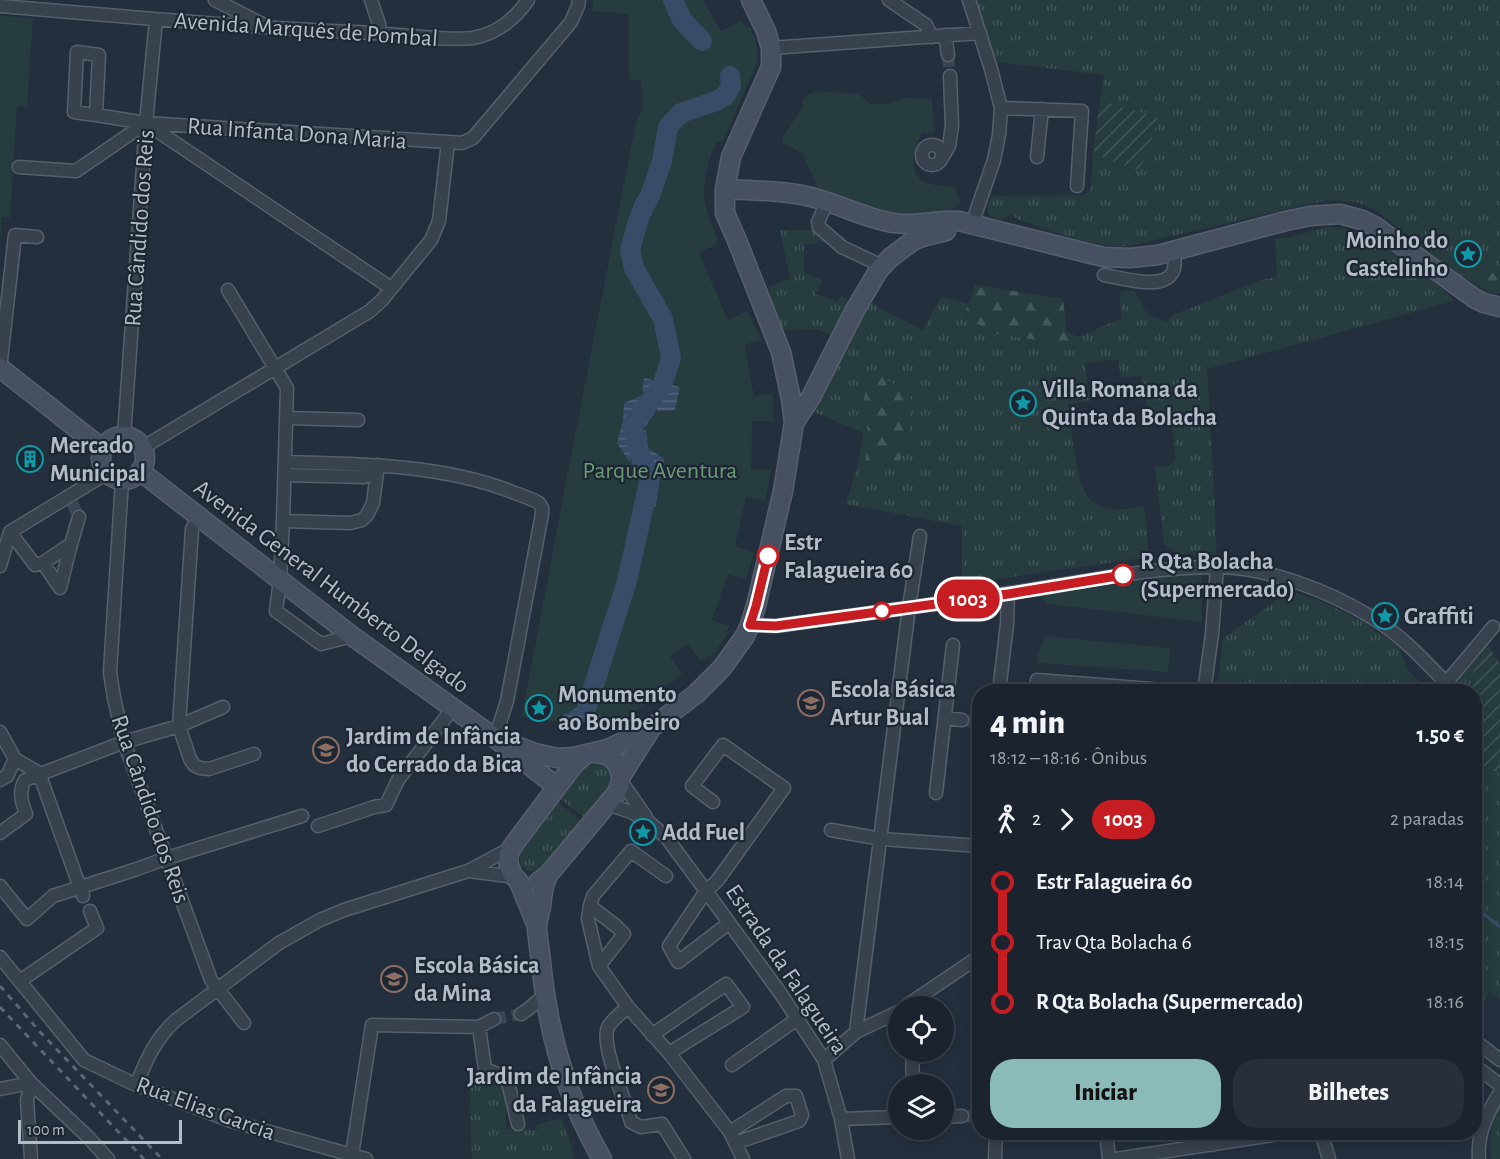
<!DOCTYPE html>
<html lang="pt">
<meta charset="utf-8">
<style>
body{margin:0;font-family:"Alegreya Sans",sans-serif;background:#282f3a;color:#f1f3f6;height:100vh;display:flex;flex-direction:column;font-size:22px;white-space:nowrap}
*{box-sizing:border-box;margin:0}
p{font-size:20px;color:#a0a4aa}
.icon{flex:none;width:33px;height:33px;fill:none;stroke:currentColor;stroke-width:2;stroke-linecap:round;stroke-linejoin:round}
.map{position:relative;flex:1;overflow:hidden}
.side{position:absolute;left:972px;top:684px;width:510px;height:456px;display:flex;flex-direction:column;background:#1b232e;border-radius:24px;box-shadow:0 3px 15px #0003,0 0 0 2px #39404a}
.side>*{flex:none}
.badge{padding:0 12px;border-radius:20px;font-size:21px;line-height:39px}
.fabs{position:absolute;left:888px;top:996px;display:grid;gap:12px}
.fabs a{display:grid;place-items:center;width:66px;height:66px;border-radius:50%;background:#1b232e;box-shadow:0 3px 15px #0003,0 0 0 2px #39404a;font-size:30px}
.scale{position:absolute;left:18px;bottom:15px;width:164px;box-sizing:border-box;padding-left:6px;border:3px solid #b4bcc9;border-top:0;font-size:16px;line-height:21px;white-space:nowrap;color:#b4bcc9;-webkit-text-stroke:4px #1d2633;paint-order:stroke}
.map>.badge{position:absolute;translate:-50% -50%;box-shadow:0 0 0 3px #fff}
.legs{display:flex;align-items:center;gap:9px;height:66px;padding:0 18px;font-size:20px}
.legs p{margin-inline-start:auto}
.overview{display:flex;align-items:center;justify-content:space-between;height:102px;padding:0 18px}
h1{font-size:33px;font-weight:800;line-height:45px}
.primary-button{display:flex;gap:12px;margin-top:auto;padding:12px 18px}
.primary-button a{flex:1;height:69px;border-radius:24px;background:#8bbbb9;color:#111;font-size:24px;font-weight:800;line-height:69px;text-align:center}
.primary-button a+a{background:#282f3a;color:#f1f3f6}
ul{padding:0 18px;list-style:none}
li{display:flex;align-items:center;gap:21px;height:60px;font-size:22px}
li i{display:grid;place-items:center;width:9px;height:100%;margin:0 8px;background:currentColor}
li i::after{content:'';width:15px;height:15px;margin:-8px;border:4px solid;border-radius:50%;background:#1b232e}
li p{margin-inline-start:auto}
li:first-child i{background:linear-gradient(#0000 50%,currentColor 0)}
li:last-child i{background:linear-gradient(currentColor 50%,#0000 0)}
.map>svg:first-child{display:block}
.grass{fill:url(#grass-tufts);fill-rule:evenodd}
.forest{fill:url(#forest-firs)}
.park{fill:#263c3f}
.garden{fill:url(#garden-furrows)}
.water{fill:url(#water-rules)}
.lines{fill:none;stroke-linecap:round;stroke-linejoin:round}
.stream{stroke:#394c67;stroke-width:3}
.river{stroke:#394c67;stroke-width:20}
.street-tunnel{stroke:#3a4453;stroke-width:12;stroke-dasharray:12 6;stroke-linecap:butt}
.street-casing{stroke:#565f6c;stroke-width:15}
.secondary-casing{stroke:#565f6c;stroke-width:21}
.street{stroke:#38414e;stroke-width:12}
.secondary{stroke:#465061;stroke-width:18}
.rail{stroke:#5a6575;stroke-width:3;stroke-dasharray:6 6;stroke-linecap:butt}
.line-1-casing{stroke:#fff;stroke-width:14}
.line-1{stroke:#c61d23;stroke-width:9}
.stop-1-dot{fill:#fff;stroke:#c61d23;stroke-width:3}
.labels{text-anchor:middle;stroke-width:4.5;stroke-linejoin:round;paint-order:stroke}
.street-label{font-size:24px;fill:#b4bcc9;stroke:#1d2633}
.poi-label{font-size:24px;font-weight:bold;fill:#b4bcc9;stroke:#1d2633;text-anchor:start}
.park-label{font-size:24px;fill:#6b9a76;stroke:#1d2633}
.stop-label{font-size:24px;font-weight:bold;fill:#b4bcc9;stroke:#1d2633;text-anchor:start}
</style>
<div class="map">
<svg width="1500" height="1159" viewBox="0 0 1500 1159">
<defs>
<pattern id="grass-tufts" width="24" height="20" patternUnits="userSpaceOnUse" patternTransform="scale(1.5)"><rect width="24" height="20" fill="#263c3f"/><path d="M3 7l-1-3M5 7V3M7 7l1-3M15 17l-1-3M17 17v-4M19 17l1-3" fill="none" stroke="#435659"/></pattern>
<pattern id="forest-firs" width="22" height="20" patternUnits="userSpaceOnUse" patternTransform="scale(1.5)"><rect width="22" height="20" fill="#263c3f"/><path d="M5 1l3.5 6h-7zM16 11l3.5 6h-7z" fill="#435659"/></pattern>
<pattern id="garden-furrows" width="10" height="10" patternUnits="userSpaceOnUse" patternTransform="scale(1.5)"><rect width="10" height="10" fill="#263c3f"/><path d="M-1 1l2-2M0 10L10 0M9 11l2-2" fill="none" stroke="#435659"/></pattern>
<pattern id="water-rules" width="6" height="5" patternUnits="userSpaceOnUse" patternTransform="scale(1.5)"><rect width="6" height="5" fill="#394c67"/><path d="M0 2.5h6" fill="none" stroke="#53647b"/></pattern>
</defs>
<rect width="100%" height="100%" fill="#242f3e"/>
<path class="grass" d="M974,0H1500V276L1466,265L1460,275L1375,210L1356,202L1327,200L1129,246C1092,248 1054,231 1019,220L1012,215L999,220L988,214V204L992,196L1084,195L1091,189L1093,154L1140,171L1159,118L1100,100L1104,75L997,62Z
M1326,227L1345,228L1372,238L1446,292L1454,301L1207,369L1215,507L1216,555L1179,554L1164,545L1155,467C1164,467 1171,467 1176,458L1172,427C1166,421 1159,423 1151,424L1141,376L1121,378L1118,359L1085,363L1090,401L1068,404C1071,425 1076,481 1087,496C1091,502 1100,507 1106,508C1118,511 1132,508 1144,506L1149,557L962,584V526L846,504L857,466L864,433L814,412L870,301L880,309L923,330L941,297L969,304L964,318L1076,346L1079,337L1122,318L1119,293L1125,290L1135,292L1147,314L1166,322L1173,315L1261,280L1277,277L1275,238H1288ZM863,402L897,468L865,466L868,429Z
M780,230H812L825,242L804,244V272L823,281L815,294L837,301L842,296L852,303L837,338L817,329L780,330L768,287L790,279Z
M1290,591L1325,603L1363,622L1399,647L1407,670L1424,685L1448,687L1476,654L1471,691L1217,692L1223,638Z
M1475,761L1500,774V999L1490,992L1475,1016Z
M594,764C630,770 595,804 584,817L560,799L584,768Z
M558,803L581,821L542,867L537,871H527L520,864V854Z
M469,1072L505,1086L506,1129L538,1130L535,1125L561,1118L569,1139L574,1159H472Z
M1500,1102V1159H1491L1490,1142L1492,1114Z"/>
<path class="forest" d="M1466,265L1500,276V293H1491L1460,275Z
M975,285L1063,299L1067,332L1079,337L1077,346L997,334L964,317Z
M876,373L905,391L915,404L898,468L865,466L868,429L863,402L869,378Z"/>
<path class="park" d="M593,0H703L721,31L741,21L747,28L750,27C755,39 760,51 756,65L723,141L716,142C709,160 701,183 705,202C708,216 714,230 718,243L699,253L728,320L748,311L762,340L744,345L754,396L773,393V421H752L751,469L771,470L765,501L746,497L735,547L754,552L746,580L728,574L712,620L729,626L727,631L729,632L714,653L700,661L688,644L670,657L682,674L610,732L595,728L585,722L580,721L571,724L522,716L566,482L635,126L642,110L641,81L629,79V14L592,11Z
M0,16L33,18L27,107L17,106L10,218L2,217L0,247Z
M816,91L858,94L871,104H889L903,98L932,99L935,132L922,133C915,147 905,176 927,183C935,186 946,186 955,188L961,203L949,210L926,213H891L818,188L803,154L792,147L783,144L782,139L802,108L803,98Z
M1202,572V623L1178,619L1047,604L1039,595Z
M1045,636L1170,648L1168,672L1037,663V658Z"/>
<path class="garden" d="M1100,100L1159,118L1140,171L1093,154Z
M1487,644L1500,664V774L1475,761L1474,692H1471L1476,654Z"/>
<path class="water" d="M644,378L680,387L675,410L658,411L642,390Z
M643,395L656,411L645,427L623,422L624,403Z
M622,425L646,431L648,447L629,461L617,443Z
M650,449L664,459L659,480L640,477L631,462Z
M641,480L659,484L656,506L651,509L639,506L637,501Z
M585,706C598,710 604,719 610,732L595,728L585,722L580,721L571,724L561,722L564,713L567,714L576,708Z"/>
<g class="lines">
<path class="stream" d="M1474,906L1500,927"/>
<path class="river" d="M673,0L682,20L702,41
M587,707L627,581L650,478L640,454L632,425L662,386L671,358L663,319L634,268L630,250L638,221L644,206L650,196L662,161L668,127L681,113L716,101L725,96L731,86L730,76"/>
<path class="street-tunnel" d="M948,55L950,76
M72,503L79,517
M962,720L980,722
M494,1019L521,1014
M962,1116L980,1118"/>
<defs>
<path id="street" d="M215,0L264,25
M371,0L379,24V33
M889,0L926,25L932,37
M969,0L991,69L1001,108L999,135L994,160L972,224
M0,6C118,16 236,27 355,32C378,33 400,35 423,37C440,38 457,40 473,38C496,34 515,19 528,0
M945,35L948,55
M771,48L980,33
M1001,108L1082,111L1077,186
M96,115L74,112L77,52L99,55L96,115L146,123L448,142
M147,124L391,288
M922 155a10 10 0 1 1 20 0a10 10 0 1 1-20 0Z
M1037,157L1042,109
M942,158L949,146L952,126L950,76
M19,167L76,171L146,123
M827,202L818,222L819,227L842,247L882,266
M1104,275C1128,279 1185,298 1173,251
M228,290L287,388L283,521L280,580L276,611L321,644L352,636
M0,369L15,235L37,237
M287,418L358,420
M124,436L146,123L156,20
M142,448L370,311L382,300L431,240L439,221L448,142L462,143L473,138L571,22L578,6L579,0
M285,462C360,464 439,464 510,491C519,495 531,498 539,503L542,508V514L507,701L495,738
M285,475L364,477L371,474L377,466
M122,480L110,672L114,698L124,742L211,980L244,1023
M199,516L192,529L179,726L190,759L194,765L200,768L209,769L254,754
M283,521L350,523L362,520L367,515L373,503L378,465
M10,532L35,565L43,563L60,588L71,544L43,563
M10,532L107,473
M71,544L79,517
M0,566L10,532
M750,625L776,626C854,615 932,605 1010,593C1078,583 1148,567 1217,567C1267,567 1329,591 1371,617C1400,634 1423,659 1446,683L1493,627
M999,692L1007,624L1008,594
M1036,692L1037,680L1164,690V692
M1204,692L1212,634L1217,567
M946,718L962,720
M0,732L15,759L39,773L83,896
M0,780L7,776L15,759
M621,781L646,817
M936,793L953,645
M713,802L692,786L723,745L784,788L717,881L706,891L669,946L678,962L729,923
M607,804L631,812L650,823L666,837L706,891L781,994L824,1060L841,1119L848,1159
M318,826L374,807L386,805L398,780L453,708
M831,830L881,839L980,846
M0,833L26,814C22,803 18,791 25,780L124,742L179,726L223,707
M469,871L508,876L517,879
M666,876L631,851L593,896L590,906L588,919L599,966L628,1007L669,1053L730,1132L743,1159
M0,886L27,919L53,896L137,869L167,858L302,816
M590,906L616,926L624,934L599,966
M0,957L84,1060L136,1085L231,1121L366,1159
M20,981L97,928L90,911
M906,1006L980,956
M628,1007C621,1013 612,1020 608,1027C600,1046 626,1100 631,1122L641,1127L662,1124L684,1159
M521,1014L527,1010L545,995
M479,1027L494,1019
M856,1032L898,1012
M652,1035L726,984L743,1007L669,1053
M1474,1040L1500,1060
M0,1045L31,1083L88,1137L108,1159
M912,1052L913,1084
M824,1060L856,1032L909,607L920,536
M732,1065L797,1019
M1474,1065L1500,1085
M136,1085C147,1059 155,1039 176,1020L279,943L320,920L344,910L468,871L511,848
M0,1089L31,1083L27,1100L31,1159
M944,1117L962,1116
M841,1119L898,1117
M730,1132L786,1096H796L802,1115L799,1121L735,1143
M1106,1132L1109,1159
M1211,1132L1212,1145
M1321,1132L1329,1159
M352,1155L372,1025L479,1027L485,1069L507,1078L518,1124
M995,1159L996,1132
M1116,1159L1292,1132
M1479,1159C1477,1133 1487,1114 1500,1092"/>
<path id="secondary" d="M751,0L766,31L771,48V67L731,157L725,189V213L736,238L781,352L791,399L794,423
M725,189C756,191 788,190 818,199C843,206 868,219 894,223C916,227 937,219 959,221L1091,254L1104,257L1130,258L1158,255L1173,251L1286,221L1310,216L1340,214L1362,220L1376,227L1474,298L1484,303L1500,307
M0,368L103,449
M101 458a22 22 0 1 1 44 0a22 22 0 1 1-44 0Z
M140,471L352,636L495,738L557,787
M495,738L535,753L557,758L574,757L608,749L650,729L696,694L722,668L745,636L750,625L756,606L783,491L794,423L811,397L855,310L878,271L890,258L914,240L926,236L946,231
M621,776L649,732
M548,875C543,885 542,896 541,907C539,914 537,922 537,929C538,943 541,957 542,971C549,1037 569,1102 602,1159
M538,882L548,875L615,795C629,774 616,752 592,753
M537,926L519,882L513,875L509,866L508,856L512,847L575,763L586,754"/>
</defs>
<use href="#street" class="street-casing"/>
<use href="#secondary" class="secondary-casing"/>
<use href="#street" class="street"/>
<use href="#secondary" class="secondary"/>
<path class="rail" d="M0,986L41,1033L162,1159
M0,1007L144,1159"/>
</g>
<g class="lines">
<defs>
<path id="line-1" d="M768,556L756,606L750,625L776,626L1008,594L1123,575"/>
</defs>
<use href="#line-1" class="line-1-casing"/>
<use href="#line-1" class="line-1"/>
</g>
<defs>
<symbol id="sight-ring" viewBox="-11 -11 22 22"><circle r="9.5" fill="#1d2633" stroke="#0f9aa8" stroke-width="1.5"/><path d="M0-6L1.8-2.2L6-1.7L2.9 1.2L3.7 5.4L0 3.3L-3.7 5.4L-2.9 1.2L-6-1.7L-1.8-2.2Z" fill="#0f9aa8"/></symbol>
<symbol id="building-ring" viewBox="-11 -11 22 22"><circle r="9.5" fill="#1d2633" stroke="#0f9aa8" stroke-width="1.5"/><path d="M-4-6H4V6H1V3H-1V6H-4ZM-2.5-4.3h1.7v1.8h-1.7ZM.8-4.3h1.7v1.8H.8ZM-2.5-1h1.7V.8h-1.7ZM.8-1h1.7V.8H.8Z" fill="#0f9aa8"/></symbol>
<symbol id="school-ring" viewBox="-11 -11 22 22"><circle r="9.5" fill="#1d2633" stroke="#8d6e63" stroke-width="1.5"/><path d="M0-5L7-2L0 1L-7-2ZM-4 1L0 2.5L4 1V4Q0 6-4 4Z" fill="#8d6e63"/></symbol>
</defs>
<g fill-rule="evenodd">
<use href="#sight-ring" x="1453" y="239" width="30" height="30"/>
<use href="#sight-ring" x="1008" y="388" width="30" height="30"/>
<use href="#building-ring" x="15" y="444" width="30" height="30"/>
<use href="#sight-ring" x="1370" y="601" width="30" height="30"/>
<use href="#school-ring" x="796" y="688" width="30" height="30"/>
<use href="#sight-ring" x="524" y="693" width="30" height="30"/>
<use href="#school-ring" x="311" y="735" width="30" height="30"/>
<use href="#sight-ring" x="628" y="817" width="30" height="30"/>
<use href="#school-ring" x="379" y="964" width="30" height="30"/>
<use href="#school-ring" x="646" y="1075" width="30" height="30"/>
</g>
<g class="stop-1-dot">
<circle cx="768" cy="556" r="10"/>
<circle cx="1123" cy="575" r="10"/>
<circle cx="882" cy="611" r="8"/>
</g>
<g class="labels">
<g class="street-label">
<text transform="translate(306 29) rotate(4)" y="8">Avenida Marquês de Pombal</text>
<text transform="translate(297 133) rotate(4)" y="8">Rua Infanta Dona Maria</text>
<text transform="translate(139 228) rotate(-86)" y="8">Rua Cândido dos Reis</text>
<text transform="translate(332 586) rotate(37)" y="8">Avenida General Humberto Delgado</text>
<text transform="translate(151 809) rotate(71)" y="8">Rua Cândido dos Reis</text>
<text transform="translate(787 969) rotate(56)" y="8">Estrada da Falagueira</text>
<text transform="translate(206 1108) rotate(20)" y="8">Rua Elias Garcia</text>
</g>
<g class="poi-label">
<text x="1448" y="248" text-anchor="end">Moinho do<tspan x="1448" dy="28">Castelinho</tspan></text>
<text x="1042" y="397">Villa Romana da<tspan x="1042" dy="28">Quinta da Bolacha</tspan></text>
<text x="50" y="453">Mercado<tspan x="50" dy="28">Municipal</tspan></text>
<text x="1404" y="624">Graffiti</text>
<text x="830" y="697">Escola Básica<tspan x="830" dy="28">Artur Bual</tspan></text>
<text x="558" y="702">Monumento<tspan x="558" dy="28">ao Bombeiro</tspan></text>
<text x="346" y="744">Jardim de Infância<tspan x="346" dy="28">do Cerrado da Bica</tspan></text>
<text x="662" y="840">Add Fuel</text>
<text x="414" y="973">Escola Básica<tspan x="414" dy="28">da Mina</tspan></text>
<text x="642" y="1084" text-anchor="end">Jardim de Infância<tspan x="642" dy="28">da Falagueira</tspan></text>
</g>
<g class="park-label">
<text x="660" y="478">Parque Aventura</text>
</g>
<g class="stop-label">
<text x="784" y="550">Estr<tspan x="784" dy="28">Falagueira 60</tspan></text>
<text x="1140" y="569">R Qta Bolacha<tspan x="1140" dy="28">(Supermercado)</tspan></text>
</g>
</g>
</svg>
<div class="fabs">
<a><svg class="icon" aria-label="locate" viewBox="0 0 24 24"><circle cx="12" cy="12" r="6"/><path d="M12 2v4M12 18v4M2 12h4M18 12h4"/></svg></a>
<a><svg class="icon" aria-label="layers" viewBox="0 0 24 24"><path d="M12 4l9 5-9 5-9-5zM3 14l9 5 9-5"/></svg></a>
</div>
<div class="scale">100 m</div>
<b class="badge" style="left:968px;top:599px;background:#c61d23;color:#fff">1003</b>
<section class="side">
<div class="overview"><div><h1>4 min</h1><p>18:12 – 18:16 · Ônibus</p></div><b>1.50 €</b></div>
<div class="legs"><svg class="icon" aria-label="walk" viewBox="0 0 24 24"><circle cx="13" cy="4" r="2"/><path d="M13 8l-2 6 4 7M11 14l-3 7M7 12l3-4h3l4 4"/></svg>2<svg class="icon" aria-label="forward" viewBox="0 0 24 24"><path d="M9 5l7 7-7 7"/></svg><b class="badge" style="background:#c61d23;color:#fff">1003</b><p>2 paradas</p></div>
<ul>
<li><i style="color:#c61d23"></i><b>Estr Falagueira 60</b><p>18:14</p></li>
<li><i style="color:#c61d23"></i><span>Trav Qta Bolacha 6</span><p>18:15</p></li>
<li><i style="color:#c61d23"></i><b>R Qta Bolacha (Supermercado)</b><p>18:16</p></li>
</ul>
<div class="primary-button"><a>Iniciar</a><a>Bilhetes</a></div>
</section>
</div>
